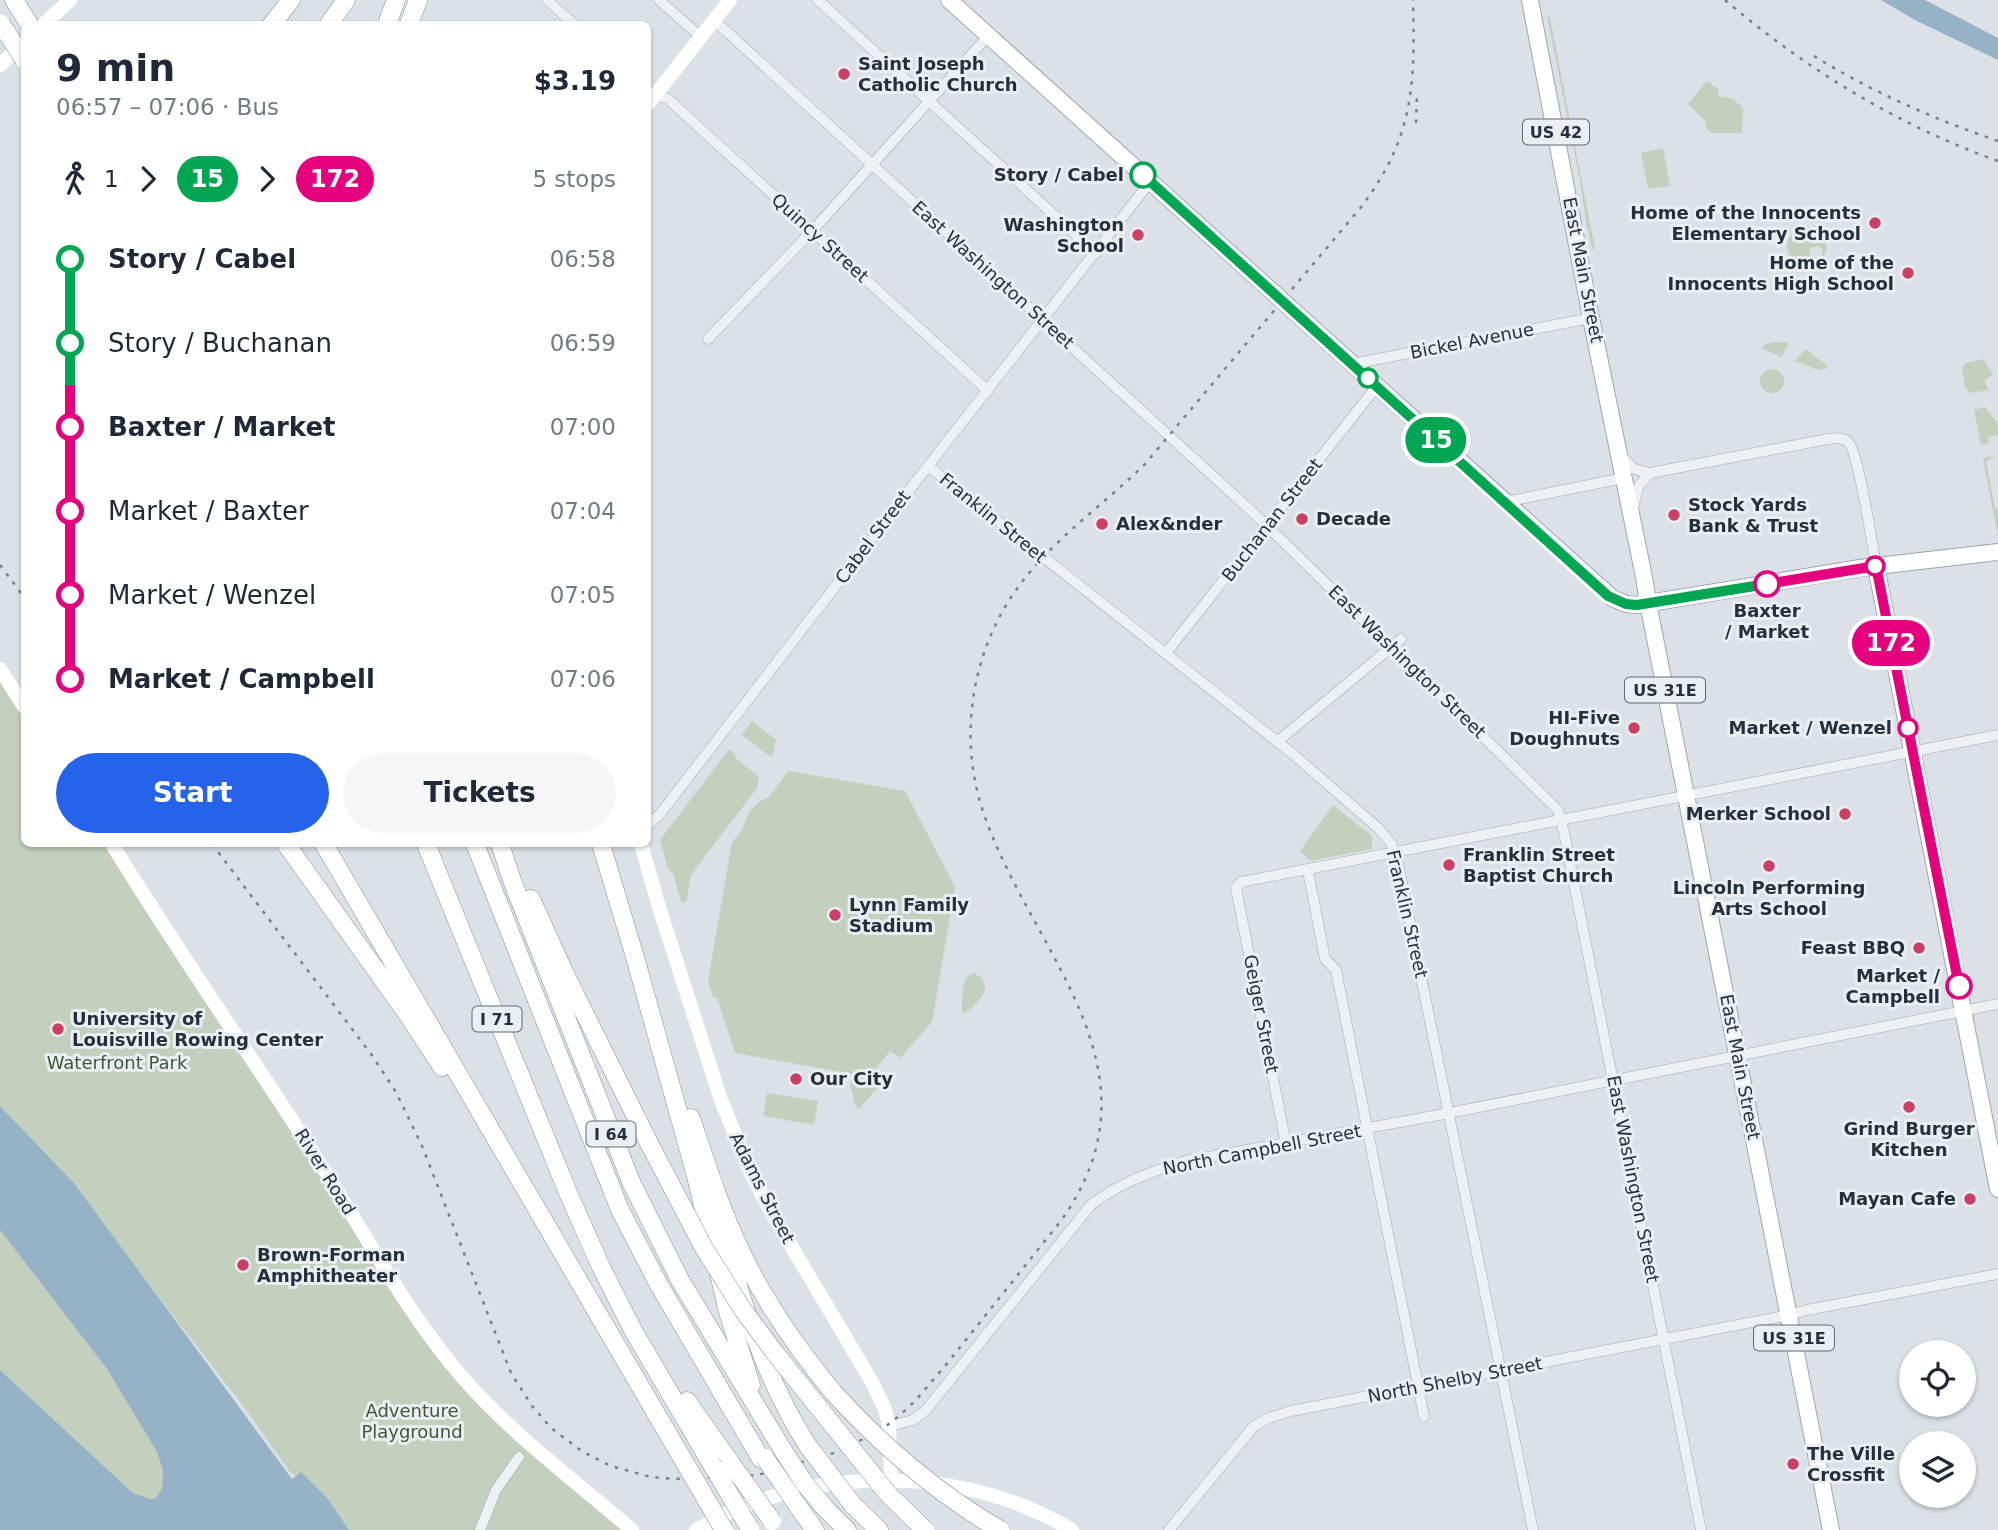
<!DOCTYPE html>
<meta charset="utf-8">
<style>
body{margin:0;font-family:"DejaVu Sans",sans-serif;background:#f6f6f7;color:#1f2937;height:100vh;display:flex;flex-direction:column;font-size:26px;white-space:nowrap}
*{box-sizing:border-box;margin:0}
p{font-size:23px;color:#747a83}
.icon{flex:none;width:38px;height:38px;fill:none;stroke:currentColor;stroke-width:2;stroke-linecap:round;stroke-linejoin:round}
.map{position:relative;flex:1;overflow:hidden}
.drawer{position:absolute;left:21px;top:21px;width:630px;height:826px;display:flex;flex-direction:column;background:#fff;border-radius:10px;box-shadow:0 2px 5px #0004}
.drawer>*{flex:none}
.badge{padding:0 14px;border-radius:23px;font-size:24px;line-height:46px}
.controls{position:absolute;left:1899px;top:1340px;display:grid;gap:14px}
.controls a{display:grid;place-items:center;width:77px;height:77px;border-radius:50%;background:#fff;box-shadow:0 2px 5px #0004;font-size:35px}
.map>.badge{position:absolute;translate:-50% -50%;box-shadow:0 0 0 4px #fff}
.legs{display:flex;align-items:center;gap:10px;height:77px;padding:0 35px;font-size:23px}
.legs p{margin-inline-start:auto}
.overview{display:flex;align-items:center;justify-content:space-between;height:119px;padding:0 35px}
h1{font-size:38px;font-weight:800;line-height:52px}
.action{display:flex;gap:14px;margin-top:auto;padding:14px 35px}
.action a{flex:1;height:80px;border-radius:42px;background:#2563eb;color:#fff;font-size:28px;font-weight:800;line-height:80px;text-align:center}
.action a+a{background:#f6f6f7;color:#1f2937}
ul{padding:0 35px;list-style:none}
li{display:flex;align-items:center;gap:24px;height:84px;font-size:26px}
li i{display:grid;place-items:center;width:10px;height:100%;margin:0 9px;background:currentColor}
li i::after{content:'';width:18px;height:18px;margin:-9px;border:5px solid;border-radius:50%;background:#fff}
li p{margin-inline-start:auto}
li:first-child i{background:linear-gradient(#0000 50%,currentColor 0)}
li:last-child i{background:linear-gradient(currentColor 50%,#0000 0)}
.map>svg:first-child{display:block}
.green{fill:#c3d0bd}
.water{fill:#96b2c6}
.lines{fill:none;stroke-linecap:round;stroke-linejoin:round}
.street-casing{stroke:#a1a8b0;stroke-width:11}
.primary-casing{stroke:#9ba6b1;stroke-width:18}
.highway-casing{stroke:#838f9c;stroke-width:19}
.street{stroke:#eef1f4;stroke-width:10}
.secondary{stroke:#fff;stroke-width:14}
.primary{stroke:#fff;stroke-width:16}
.highway{stroke:#fff;stroke-width:18}
.rail{stroke:#75818f;stroke-width:2.5;stroke-dasharray:3.5 7;stroke-linecap:butt}
.highway-bridge-casing{stroke:#838f9c;stroke-width:19;stroke-linecap:butt}
.highway-bridge{stroke:#fff;stroke-width:18}
.line-1-casing{stroke:#fff;stroke-width:16}
.line-2-casing{stroke:#fff;stroke-width:16}
.line-1{stroke:#00a651;stroke-width:10}
.line-2{stroke:#e6007e;stroke-width:10}
.poi-dot{fill:#cc3f62;stroke:#ebeff4;stroke-width:2.5}
.stop-1-dot{fill:#fff;stroke:#00a651;stroke-width:3.5}
.stop-2-dot{fill:#fff;stroke:#e6007e;stroke-width:3.5}
.labels{text-anchor:middle;stroke-width:6;stroke-linejoin:round;paint-order:stroke}
.shield{fill:#ebeff4;stroke:#616973;stroke-width:2}
.shield-label{font-size:16px;font-weight:bold;fill:#26303c}
.poi-label{font-size:18px;font-weight:bold;fill:#26303c;stroke:#ebeff4;text-anchor:start}
.stop-label{font-size:18px;font-weight:bold;fill:#26303c;stroke:#ebeff4;text-anchor:end}
.street-label{font-size:18px;fill:#26303c;stroke:#ebeff4}
.park-label{font-size:18px;fill:#3d5733;stroke:#ebeff4}
</style>
<div class="map">
<svg width="1998" height="1530" viewBox="0 0 1998 1530">
<rect width="100%" height="100%" fill="#dbe1e6"/>
<path class="green" d="M1547,16L1550,18L1595,249H1592L1588,229L1587,228L1580,180Z
M1707,81L1718,89V94L1721,97L1732,98L1743,108L1742,133H1712L1706,128V122L1688,104Z
M1663,148L1670,186L1648,189L1641,153Z
M1804,227C1821,227 1832,240 1824,256L1822,254V249L1818,246L1810,248L1809,253L1812,258H1823C1803,287 1765,241 1804,227Z
M1774,342L1789,343L1781,357L1761,348L1766,344Z
M1806,349L1827,366V368L1819,370L1794,361Z
M1983,359L1993,374L1984,381L1989,390L1970,393L1965,387L1962,368L1966,363Z
M1760 381a12 12 0 1 1 24 0a12 12 0 1 1-24 0Z
M1984,407L1986,408L1998,424V435L1988,437L1989,444L1981,445L1974,410Z
M1988,456L1994,458L1986,461L1995,509H1998V537L1983,459Z
M0,668L24,706V844H113L444,1355L631,1530H349L328,1499L290,1472L244,1407L148,1284L74,1183L0,1106Z
M752,721L776,740L773,754L771,757L742,735Z
M729,749L736,755L734,757L759,777L757,788L691,875L686,902H681L673,873L668,869L660,840Z
M788,771L905,791L955,887L932,1022L900,1058L890,1051L869,1077L735,1053L717,998L713,997L708,981L732,842L741,832L749,812L759,802L769,797Z
M1333,805L1372,836V849L1310,861L1300,851Z
M973,973L981,977C983,982 986,985 985,990C982,998 970,1011 963,1013C961,1007 962,983 967,977C969,975 971,975 973,973Z
M855,1077L874,1081L880,1085L859,1109L855,1105L850,1084Z
M767,1093L818,1101L814,1125L763,1116Z
M0,1230L107,1369L157,1452L163,1471L162,1488L156,1498L150,1499L133,1493L0,1370Z"/>
<path class="water" d="M1881,0H1925L1998,38V60L1915,20Z
M0,1106L74,1183L292,1479L301,1472L328,1499L349,1530H0V1370L133,1493L150,1499L156,1498L162,1488L163,1471L157,1452L107,1369L0,1230Z"/>
<g class="lines">
<defs>
<path id="street" d="M547,0L574,24
M659,0L701,37
M818,0L1096,253
M714,20L1260,519L1558,810L1564,832L1701,1530
M648,92L668,99L988,391
M708,339L813,230L988,36
M1352,364L1591,318
M1622,457L1634,469L1650,473L1828,439C1835,438 1844,437 1849,443C1858,453 1873,547 1876,566
M928,466L1293,754L1378,828L1391,843L1398,863L1533,1530
M1505,502L1624,478
M1633,509L1638,487L1650,473
M1166,653L1377,386
M1277,742L1401,639
M648,825L660,814L928,466L1150,182
M1308,871L1325,959L1336,970L1424,1416
M1286,1144L1236,888L1241,882L1998,735
M890,1426L913,1420L926,1410L1090,1206C1115,1185 1155,1170 1186,1161L1439,1115L1998,1004
M480,1530L496,1490L519,1457
M1169,1530L1254,1426L1269,1418L1291,1411L1789,1315L1807,1310L1998,1274"/>
<path id="primary" d="M949,0L1612,598L1626,604L1637,605L1860,568L1998,552
M1530,0L1591,318L1644,577L1648,603L1831,1530
M1876,566L1998,1189"/>
<path id="highway" d="M14,0L29,24
M272,24L291,0
M329,24L346,0
M387,24L396,0
M409,24L418,0
M286,844L408,1015L442,1067
M324,844L685,1463
M426,844L569,1195L601,1267L634,1332L711,1463
M475,844L620,1210L659,1285L761,1459
M500,844L513,883L632,1184L680,1280L784,1452
M601,844L635,957L696,1176L728,1312L751,1385
M531,899L565,974L650,1145
M691,1118C708,1169 724,1220 749,1268C772,1312 801,1353 833,1392
M715,1209C739,1291 761,1373 808,1446
M687,1401L730,1462
M853,1505L879,1530
M825,1508L847,1530
M802,1512L815,1530"/>
</defs>
<use href="#street" class="street-casing"/>
<use href="#primary" class="primary-casing"/>
<use href="#highway" class="highway-casing"/>
<use href="#street" class="street"/>
<path class="secondary" d="M44,24L70,0
M0,65L24,43
M648,104L730,0
M0,669L24,707
M112,844C176,949 247,1050 314,1154C363,1229 404,1310 463,1378C513,1435 575,1481 632,1530
M641,844L659,907L721,1100L752,1176L774,1217L872,1382L884,1407L889,1424L891,1480
M696,1530C711,1522 724,1514 740,1508C846,1466 973,1471 1072,1530"/>
<use href="#primary" class="primary"/>
<use href="#highway" class="highway"/>
<path class="rail" d="M1725,0C1806,69 1897,125 1998,161
M1814,56C1872,92 1934,119 1998,141
M1416,123L1417,95
M0,565L24,597
M212,844L371,1054L396,1092L422,1146L511,1373L532,1406L551,1428L583,1452L611,1466L651,1477L676,1479L758,1475L837,1452L881,1430L899,1416L915,1401L945,1366L1060,1222C1169,1071 1034,956 985,817C960,749 968,670 1005,607C1039,549 1097,511 1145,464L1362,206C1375,188 1387,170 1395,150C1416,102 1414,51 1413,0"/>
<defs>
<path id="highway-bridge" d="M1,24L24,59
M650,1145L704,1248L743,1310L775,1353L888,1494L925,1530
M833,1392C882,1446 937,1493 1000,1530
M808,1446L853,1505
M784,1452L805,1484L825,1508
M765,1458L802,1512
M730,1462L772,1521
M685,1463L724,1530
M711,1463L750,1529"/>
</defs>
<use href="#highway-bridge" class="highway-bridge-casing"/>
<use href="#highway-bridge" class="highway-bridge"/>
</g>
<g class="lines">
<defs>
<path id="line-1" d="M1143,175L1608,596L1626,604L1637,605L1767,584"/>
<path id="line-2" d="M1767,584L1876,566L1959,986"/>
</defs>
<use href="#line-1" class="line-1-casing"/>
<use href="#line-2" class="line-2-casing"/>
<use href="#line-1" class="line-1"/>
<use href="#line-2" class="line-2"/>
</g>
<g class="poi-dot">
<circle cx="844" cy="74" r="7"/>
<circle cx="1875" cy="223" r="7"/>
<circle cx="1138" cy="235" r="7"/>
<circle cx="1908" cy="273" r="7"/>
<circle cx="1674" cy="515" r="7"/>
<circle cx="1302" cy="519" r="7"/>
<circle cx="1102" cy="524" r="7"/>
<circle cx="1634" cy="728" r="7"/>
<circle cx="1845" cy="814" r="7"/>
<circle cx="1449" cy="865" r="7"/>
<circle cx="1769" cy="866" r="7"/>
<circle cx="835" cy="915" r="7"/>
<circle cx="1919" cy="948" r="7"/>
<circle cx="58" cy="1029" r="7"/>
<circle cx="796" cy="1079" r="7"/>
<circle cx="1909" cy="1107" r="7"/>
<circle cx="1970" cy="1199" r="7"/>
<circle cx="243" cy="1265" r="7"/>
<circle cx="1793" cy="1464" r="7"/>
</g>
<g class="stop-1-dot">
<circle cx="1143" cy="175" r="12"/>
<circle cx="1368" cy="378" r="9"/>
</g>
<g class="stop-2-dot">
<circle cx="1875" cy="566" r="9"/>
<circle cx="1767" cy="584" r="12"/>
<circle cx="1908" cy="728" r="9"/>
<circle cx="1959" cy="986" r="12"/>
</g>
<g class="labels">
<g class="shield">
<rect x="1523" y="119.5" width="66" height="25" rx="5"/>
<rect x="1625" y="677.5" width="80" height="25" rx="5"/>
<rect x="472.5" y="1006.5" width="49" height="25" rx="5"/>
<rect x="586.5" y="1121.5" width="49" height="25" rx="5"/>
<rect x="1754" y="1325.5" width="80" height="25" rx="5"/>
</g>
<g class="shield-label">
<text x="1556" y="138">US 42</text>
<text x="1665" y="696">US 31E</text>
<text x="497" y="1025">I 71</text>
<text x="611" y="1140">I 64</text>
<text x="1794" y="1344">US 31E</text>
</g>
<g class="poi-label">
<text x="858" y="70">Saint Joseph<tspan x="858" dy="21">Catholic Church</tspan></text>
<text x="1861" y="219" text-anchor="end">Home of the Innocents<tspan x="1861" dy="21">Elementary School</tspan></text>
<text x="1124" y="231" text-anchor="end">Washington<tspan x="1124" dy="21">School</tspan></text>
<text x="1894" y="269" text-anchor="end">Home of the<tspan x="1894" dy="21">Innocents High School</tspan></text>
<text x="1688" y="511">Stock Yards<tspan x="1688" dy="21">Bank &amp; Trust</tspan></text>
<text x="1316" y="525">Decade</text>
<text x="1116" y="530">Alex&amp;nder</text>
<text x="1620" y="724" text-anchor="end">HI-Five<tspan x="1620" dy="21">Doughnuts</tspan></text>
<text x="1831" y="820" text-anchor="end">Merker School</text>
<text x="1463" y="861">Franklin Street<tspan x="1463" dy="21">Baptist Church</tspan></text>
<text x="1769" y="894" text-anchor="middle">Lincoln Performing<tspan x="1769" dy="21">Arts School</tspan></text>
<text x="849" y="911">Lynn Family<tspan x="849" dy="21">Stadium</tspan></text>
<text x="1905" y="954" text-anchor="end">Feast BBQ</text>
<text x="72" y="1025">University of<tspan x="72" dy="21">Louisville Rowing Center</tspan></text>
<text x="810" y="1085">Our City</text>
<text x="1909" y="1135" text-anchor="middle">Grind Burger<tspan x="1909" dy="21">Kitchen</tspan></text>
<text x="1956" y="1205" text-anchor="end">Mayan Cafe</text>
<text x="257" y="1261">Brown-Forman<tspan x="257" dy="21">Amphitheater</tspan></text>
<text x="1807" y="1460">The Ville<tspan x="1807" dy="21">Crossfit</tspan></text>
</g>
<g class="stop-label">
<text x="1124" y="181">Story / Cabel</text>
<text x="1767" y="617" text-anchor="middle">Baxter<tspan x="1767" dy="21">/ Market</tspan></text>
<text x="1892" y="734">Market / Wenzel</text>
<text x="1940" y="982">Market /<tspan x="1940" dy="21">Campbell</tspan></text>
</g>
<g class="street-label">
<text transform="translate(820 238) rotate(42)" y="6">Quincy Street</text>
<text transform="translate(1583 270) rotate(79)" y="6">East Main Street</text>
<text transform="translate(993 275) rotate(42)" y="6">East Washington Street</text>
<text transform="translate(1472 341) rotate(-11)" y="6">Bickel Avenue</text>
<text transform="translate(993 518) rotate(39)" y="6">Franklin Street</text>
<text transform="translate(1272 520) rotate(-52)" y="6">Buchanan Street</text>
<text transform="translate(873 537) rotate(-53)" y="6">Cabel Street</text>
<text transform="translate(1407 662) rotate(44)" y="6">East Washington Street</text>
<text transform="translate(1407 914) rotate(77)" y="6">Franklin Street</text>
<text transform="translate(1261 1014) rotate(79)" y="6">Geiger Street</text>
<text transform="translate(1740 1067) rotate(79)" y="6">East Main Street</text>
<text transform="translate(1262 1150) rotate(-11)" y="6">North Campbell Street</text>
<text transform="translate(325 1172) rotate(58)" y="6">River Road</text>
<text transform="translate(1633 1179) rotate(79)" y="6">East Washington Street</text>
<text transform="translate(762 1188) rotate(63)" y="6">Adams Street</text>
<text transform="translate(1455 1380) rotate(-11)" y="6">North Shelby Street</text>
</g>
<g class="park-label">
<text x="117" y="1069">Waterfront Park</text>
<text x="412" y="1417">Adventure<tspan x="412" dy="21">Playground</tspan></text>
</g>
</g>
</svg>
<div class="controls">
<a><svg class="icon" aria-label="locate" viewBox="0 0 24 24"><circle cx="12" cy="12" r="6"/><path d="M12 2v4M12 18v4M2 12h4M18 12h4"/></svg></a>
<a><svg class="icon" aria-label="layers" viewBox="0 0 24 24"><path d="M12 4l9 5-9 5-9-5zM3 14l9 5 9-5"/></svg></a>
</div>
<b class="badge" style="left:1436px;top:440px;background:#00a651;color:#fff">15</b>
<b class="badge" style="left:1891px;top:643px;background:#e6007e;color:#fff">172</b>
<section class="drawer">
<div class="overview"><div><h1>9 min</h1><p>06:57 – 07:06 · Bus</p></div><b>$3.19</b></div>
<div class="legs"><svg class="icon" aria-label="walk" viewBox="0 0 24 24"><circle cx="13" cy="4" r="2"/><path d="M13 8l-2 6 4 7M11 14l-3 7M7 12l3-4h3l4 4"/></svg>1<svg class="icon" aria-label="forward" viewBox="0 0 24 24"><path d="M9 5l7 7-7 7"/></svg><b class="badge" style="background:#00a651;color:#fff">15</b><svg class="icon" aria-label="forward" viewBox="0 0 24 24"><path d="M9 5l7 7-7 7"/></svg><b class="badge" style="background:#e6007e;color:#fff">172</b><p>5 stops</p></div>
<ul>
<li><i style="color:#00a651"></i><b>Story / Cabel</b><p>06:58</p></li>
<li><i style="color:#00a651"></i><span>Story / Buchanan</span><p>06:59</p></li>
<li><i style="color:#e6007e"></i><b>Baxter / Market</b><p>07:00</p></li>
<li><i style="color:#e6007e"></i><span>Market / Baxter</span><p>07:04</p></li>
<li><i style="color:#e6007e"></i><span>Market / Wenzel</span><p>07:05</p></li>
<li><i style="color:#e6007e"></i><b>Market / Campbell</b><p>07:06</p></li>
</ul>
<div class="action"><a>Start</a><a>Tickets</a></div>
</section>
</div>
